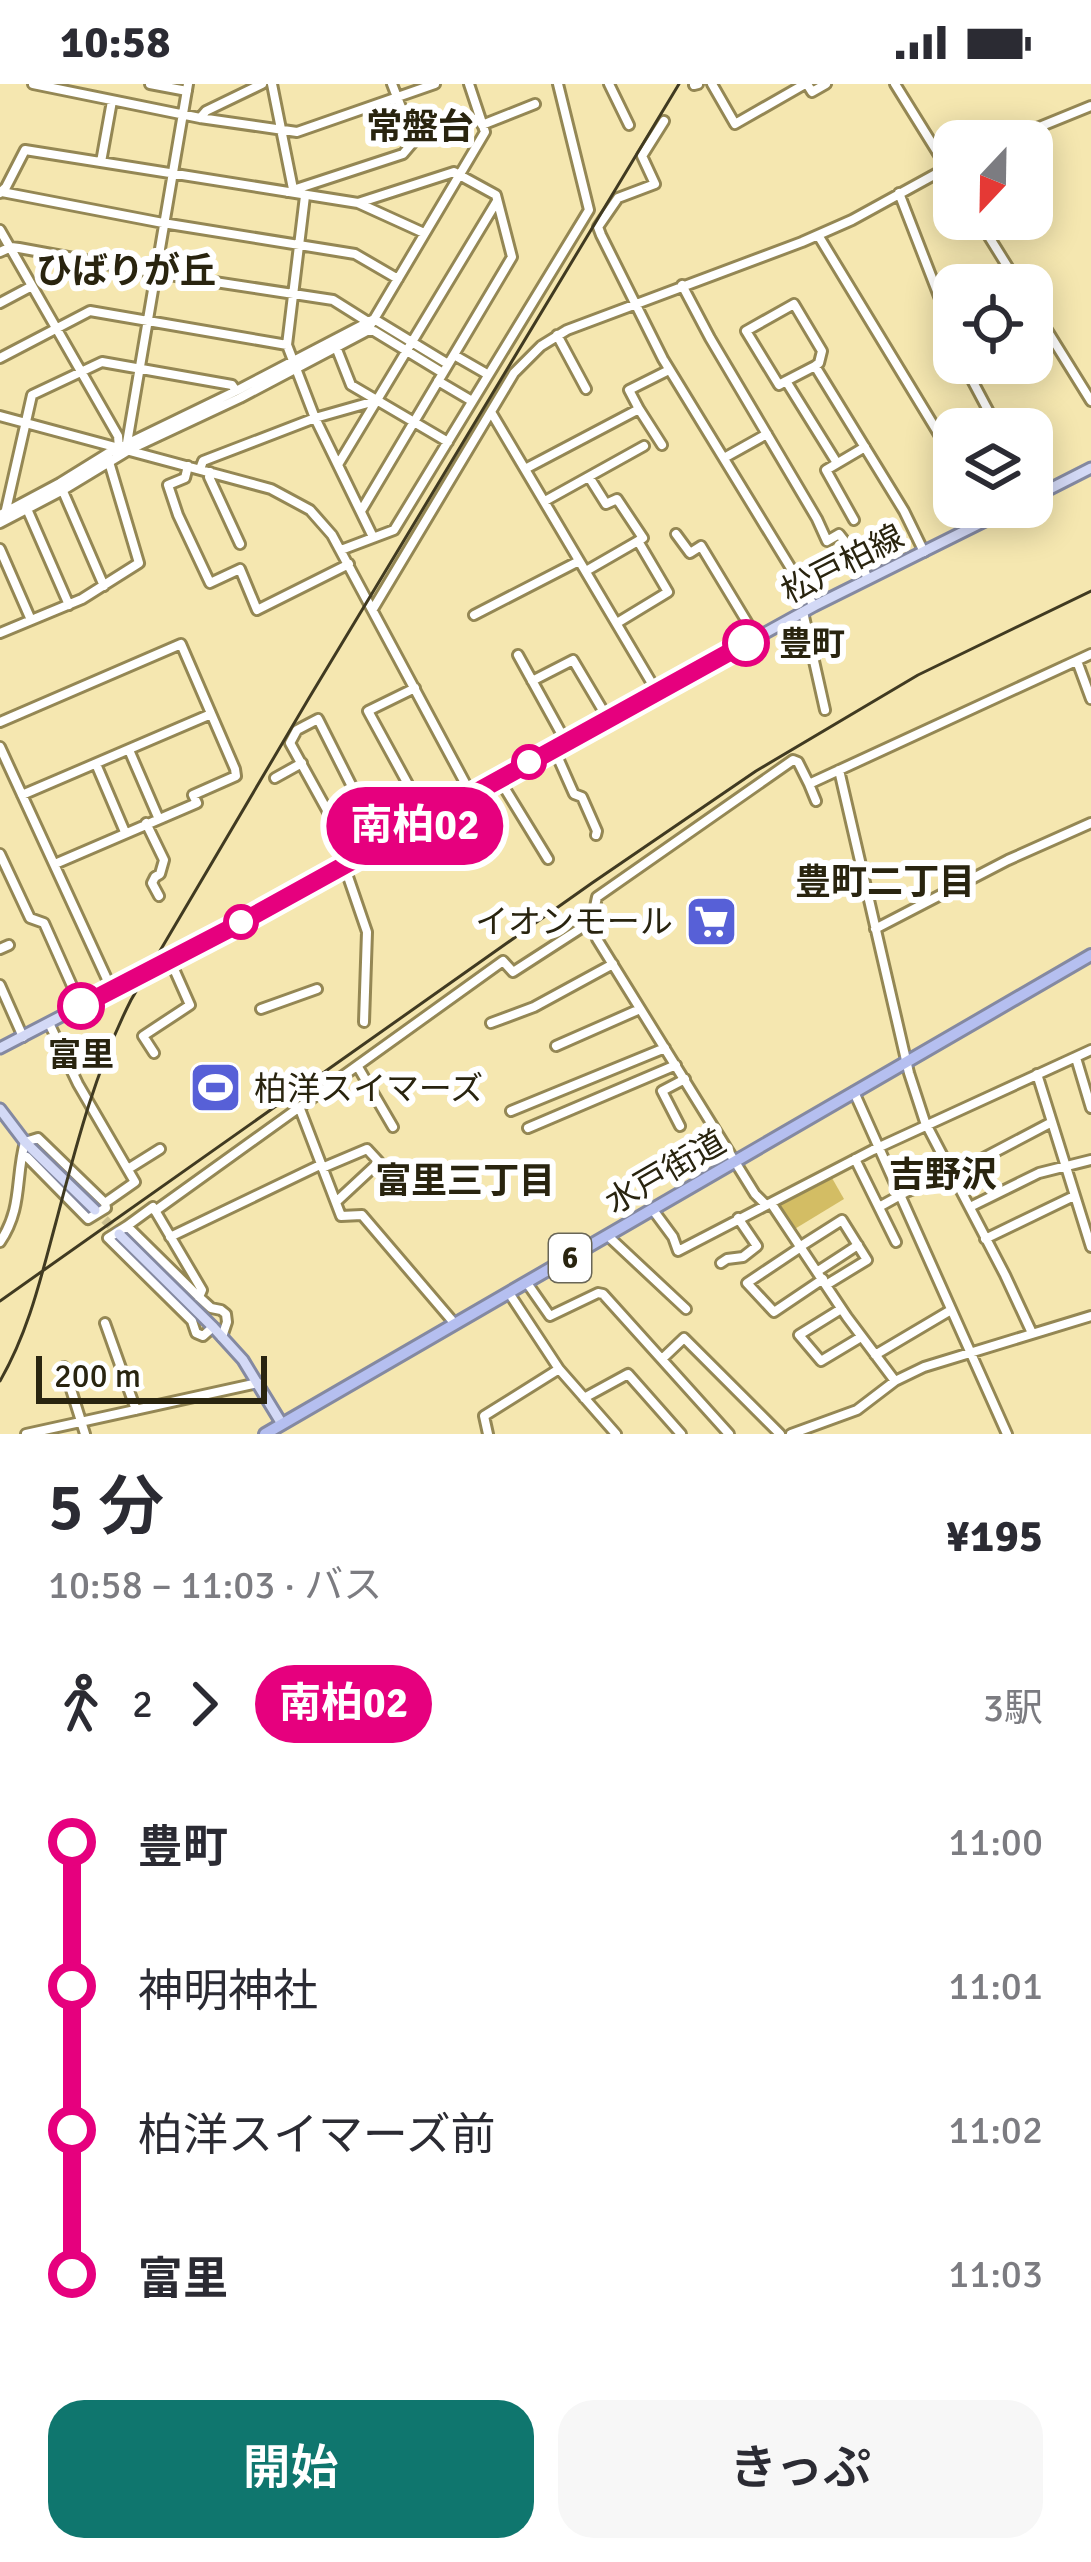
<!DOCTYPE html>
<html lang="ja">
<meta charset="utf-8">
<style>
body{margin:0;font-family:Signika,"Noto Sans JP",sans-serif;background:#f7f7f7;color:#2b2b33;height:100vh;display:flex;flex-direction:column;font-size:45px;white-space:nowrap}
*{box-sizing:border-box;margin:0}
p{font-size:39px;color:#7c7c81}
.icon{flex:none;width:66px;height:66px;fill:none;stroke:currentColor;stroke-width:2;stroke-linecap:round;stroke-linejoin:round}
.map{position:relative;height:1350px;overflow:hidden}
.drawer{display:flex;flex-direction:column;background:#fff;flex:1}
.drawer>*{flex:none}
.badge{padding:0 24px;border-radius:39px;font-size:42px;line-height:78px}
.needle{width:78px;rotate:202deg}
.fabs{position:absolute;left:933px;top:36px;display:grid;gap:24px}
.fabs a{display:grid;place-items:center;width:120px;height:120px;border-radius:24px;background:#fff;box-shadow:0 6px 30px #0003;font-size:60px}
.scale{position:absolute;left:36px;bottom:30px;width:231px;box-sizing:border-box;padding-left:12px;border:6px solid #29240f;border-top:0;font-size:33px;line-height:42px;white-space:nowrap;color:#29240f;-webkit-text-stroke:9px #fff;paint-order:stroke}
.map>.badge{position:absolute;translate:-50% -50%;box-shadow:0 0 0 6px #fff}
.legs{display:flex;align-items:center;gap:18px;height:132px;padding:0 48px;font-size:39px}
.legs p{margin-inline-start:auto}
.summary{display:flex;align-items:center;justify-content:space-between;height:204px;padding:0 48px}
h1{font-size:66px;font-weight:600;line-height:90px}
.cta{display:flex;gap:24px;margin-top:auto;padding:24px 48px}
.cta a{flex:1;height:138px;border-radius:36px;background:#0f766e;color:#fff;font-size:48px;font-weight:600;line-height:138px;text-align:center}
.cta a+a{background:#f7f7f7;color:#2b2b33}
ul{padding:0 48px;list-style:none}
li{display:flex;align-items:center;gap:42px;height:144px;font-size:45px}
li i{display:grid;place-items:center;width:18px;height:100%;margin:0 15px;background:currentColor}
li i::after{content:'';width:30px;height:30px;margin:-15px;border:9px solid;border-radius:50%;background:#fff}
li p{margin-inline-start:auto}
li:first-child i{background:linear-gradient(#0000 50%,currentColor 0)}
li:last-child i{background:linear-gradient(currentColor 50%,#0000 0)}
.status{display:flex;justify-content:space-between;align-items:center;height:84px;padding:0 60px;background:#fff;direction:ltr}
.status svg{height:33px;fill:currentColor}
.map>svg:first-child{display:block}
.green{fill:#d3bd64}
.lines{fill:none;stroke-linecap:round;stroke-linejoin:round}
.major-tunnel{stroke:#ccc090;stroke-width:9;stroke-dasharray:9 4.5;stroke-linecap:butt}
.minor-casing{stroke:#948754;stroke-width:14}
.major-casing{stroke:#8489a1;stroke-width:15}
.highway-casing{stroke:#8489a1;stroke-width:16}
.minor{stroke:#fff;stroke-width:8}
.major{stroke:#d3d9f6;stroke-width:9}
.highway{stroke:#b5bff0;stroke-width:10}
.rail{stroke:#403a21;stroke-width:3}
.line-1-casing{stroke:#fff;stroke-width:27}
.line-1{stroke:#e6007e;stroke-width:18}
.stop-1-dot{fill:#fff;stroke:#e6007e;stroke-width:6}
.labels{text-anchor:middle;stroke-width:12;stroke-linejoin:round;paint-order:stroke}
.shield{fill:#fff;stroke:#696657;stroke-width:3}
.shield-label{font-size:30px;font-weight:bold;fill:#29240f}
.street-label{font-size:33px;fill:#29240f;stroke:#fff}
.stop-label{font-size:33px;font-weight:bold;fill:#29240f;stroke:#fff;text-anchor:start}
.poi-label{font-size:33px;fill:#29240f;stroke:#fff;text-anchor:end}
.neighbourhood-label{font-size:36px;font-weight:bold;fill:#29240f;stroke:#fff}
</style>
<div class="status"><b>10:58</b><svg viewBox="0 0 49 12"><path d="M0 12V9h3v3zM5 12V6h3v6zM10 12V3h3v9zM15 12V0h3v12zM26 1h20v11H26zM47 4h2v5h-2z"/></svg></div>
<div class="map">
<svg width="1091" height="1350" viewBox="0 0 1091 1350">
<rect width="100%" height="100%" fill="#f5e7b0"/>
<path class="green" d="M832,1094L844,1115L793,1146L777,1124L778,1118Z"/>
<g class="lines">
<path class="major-tunnel" d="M95,1126L119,1150"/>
<defs>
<path id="minor" d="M33,0L200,34L297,48L435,0
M150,0L187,7
M272,0L293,105
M392,0L414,57
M609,0L629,41
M712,0L735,40L805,0
M807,0L812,8L826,0
M895,0L954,95
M694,1L698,0
M200,34L206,27L262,0
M664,37L642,72L655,100L618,114L598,143L601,151L663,275L814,522
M482,41L535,20
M1005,57L1091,22
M101,78L112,17
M2,108L163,139L355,170L398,195
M287,108L403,70L414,57L480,33
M0,109L6,103L25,66L358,119L424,149
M899,109L954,251
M305,112L287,261L315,334L373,453
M358,119L454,88L496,111L512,173L361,427
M978,135L1019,201
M0,146L118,352L119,364
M818,151L954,375
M0,168L11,163L19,164L156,189L333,216L368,238
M682,201L710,254L817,435L827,457L839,450L860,477L868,495
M0,219L32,202
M1032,222L1091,317
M368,247H374L443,289
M557,251L586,305
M336,263L351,301L448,358
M454,271L487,290
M0,274L90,227L287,261
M963,279L998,345
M438,297L472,317
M786,297L815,282
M639,325L629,306L669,286
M491,328L657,608
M0,332L271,405L310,426L332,451L471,710
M127,359L188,0
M724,374L767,350
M339,379L497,117
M837,379L786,297L779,301L746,247L794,220L822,267L819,279L815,282L904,427L924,468
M188,382L185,394L168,401L178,431L210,499L240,485L257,526L349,480
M200,385L203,377L315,334L375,317
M525,385L639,325L662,361
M210,388L209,393L240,460
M589,393L606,420L617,415L643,454L638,457L668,508L617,539
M62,405L104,502
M545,417L644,362
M27,425L69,521
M5,430L32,311L102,278L232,301L236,307
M0,431L60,399L110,368L236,307L374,235L448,280
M854,436L826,386L865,363
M0,439L63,406L129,366L240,314L367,247L485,48L469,0
M676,450L690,469L701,462L756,553
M0,465L31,536
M341,466L394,446L589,126L558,0
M586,487L638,457
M373,525L514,289L541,262L567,246L802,158L852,136L954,80
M803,528L825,626
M474,531L579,477
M0,549L82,515L139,479L109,378
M518,571L566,658
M1077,577L1091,615
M532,597L573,576L608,635
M415,604L368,627L427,735
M0,638L181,560L235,685L236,692L193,711L197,719L55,780
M0,663L112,906
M554,665L574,710L582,713L597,747L596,751
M129,666L158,733
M96,680L125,748
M839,686L909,989L925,1038L1005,1191L1032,1249
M275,694L302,679
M499,695L548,775
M809,700L816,717
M22,711L211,630
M146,739L164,776L160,790L155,793L152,799L159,812
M0,770L30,834L44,839L81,922
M354,775L290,659L297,646L318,635L381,760
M344,781L367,848L364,938
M875,845L1008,776L1091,739
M0,865L9,861
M0,901L23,953
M261,925L317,905
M49,939L78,1000L135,1098L105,1119
M491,939L534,923L613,880
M556,962L640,925
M154,969L143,952L190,921L170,876
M1076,974L1091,1024
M358,983L393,1043
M1037,990L1091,1163
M854,1008L1007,1350
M300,1025L341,1132L362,1131L455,1240
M511,1027L665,964
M680,1042L662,1007L685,995
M528,1044L676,981
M855,1075L896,1158
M322,1084L367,1065L379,1078L336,1118
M128,1085L160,1065
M771,1119L847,1233L895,1297
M765,1120L755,1110L597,855L592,837L597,813L793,676L798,678L809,700L1091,570
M879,1123L906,1108L953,1090L1052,1038
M970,1123L1039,1089L1091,1076
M653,1126L673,1153L678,1167L873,1066L1091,966
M155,1127L503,877L513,888L592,837
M127,1142L108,1154L192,1237L196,1249L203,1252L213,1243
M608,1152L686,1225
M170,1153L320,1081
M985,1155L1074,1112
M0,1158C23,1124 15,1095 25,1058L38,1054L105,1119L106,1124L88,1135L27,1073L22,1072
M801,1162L842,1136L867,1176L826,1201
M801,1163L747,1199L774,1228L823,1195
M721,1179L727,1175L743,1173L757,1162L738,1134
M818,1187L858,1161
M527,1199L550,1232L598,1209L603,1210L729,1350
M509,1209L559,1285L616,1350
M199,1213L202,1206L153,1123L127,1142L199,1213L211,1224L221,1226L226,1230L227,1238L222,1253
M841,1225L799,1251L821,1277L861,1253
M105,1239L136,1326
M875,1271L951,1226
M662,1275L684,1254L780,1350
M64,1283L85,1350
M584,1314L628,1290L681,1350
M26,1350L258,1299
M488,1350L484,1332L559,1285
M791,1350L857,1326L895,1297L924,1283L1091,1232"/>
<path id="major" d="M1032,414L1091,384
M0,964L231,844L814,522L1013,423
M0,1025L25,1058L95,1126
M119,1150L213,1243L243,1276L282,1340"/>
<path id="highway" d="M265,1350L1091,871"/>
</defs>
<use href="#minor" class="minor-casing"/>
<use href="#major" class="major-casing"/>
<use href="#highway" class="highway-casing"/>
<use href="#minor" class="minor"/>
<use href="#major" class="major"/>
<use href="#highway" class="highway"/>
<path class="rail" d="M0,1217L592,799L756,687L918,591L1091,507
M0,1297C29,1247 41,1193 56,1138C76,1062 95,987 131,916L309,614L679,0"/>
</g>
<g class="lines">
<defs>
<path id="line-1" d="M81,922L231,844L746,559"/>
</defs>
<use href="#line-1" class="line-1-casing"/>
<use href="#line-1" class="line-1"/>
</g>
<defs>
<symbol id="supermarket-square" viewBox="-11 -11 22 22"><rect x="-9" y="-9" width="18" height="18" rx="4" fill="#5760d7" stroke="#fff"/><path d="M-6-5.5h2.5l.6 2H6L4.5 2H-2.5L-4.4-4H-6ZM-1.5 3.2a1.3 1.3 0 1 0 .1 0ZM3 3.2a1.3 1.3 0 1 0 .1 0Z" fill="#fff"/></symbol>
<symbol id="stadium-square" viewBox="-11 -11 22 22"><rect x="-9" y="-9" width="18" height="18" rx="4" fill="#5760d7" stroke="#fff"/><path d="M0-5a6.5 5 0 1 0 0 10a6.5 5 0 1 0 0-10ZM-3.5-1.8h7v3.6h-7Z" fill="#fff"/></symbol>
</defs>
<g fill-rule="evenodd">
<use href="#supermarket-square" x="682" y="808" width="59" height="59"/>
<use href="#stadium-square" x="186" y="974" width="59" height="59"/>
</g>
<g class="stop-1-dot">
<circle cx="746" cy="559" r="21"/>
<circle cx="529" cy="678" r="15"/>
<circle cx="241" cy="838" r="15"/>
<circle cx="81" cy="922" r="21"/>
</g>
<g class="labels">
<rect class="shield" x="549" y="1150" width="42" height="48" rx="9"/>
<g class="shield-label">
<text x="570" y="1184">6</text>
</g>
<g class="street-label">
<text transform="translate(842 479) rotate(-27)" y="12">松戸柏線</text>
<text transform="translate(665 1087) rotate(-30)" y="12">水戸街道</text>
</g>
<g class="stop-label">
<text x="779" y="571">豊町</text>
<text x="81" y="982" text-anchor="middle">富里</text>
</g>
<g class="poi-label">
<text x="673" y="849">イオンモール</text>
<text x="254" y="1016" text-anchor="start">柏洋スイマーズ</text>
</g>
<g class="neighbourhood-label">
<text x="420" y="55">常盤台</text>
<text x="126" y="199">ひばりが丘</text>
<text x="885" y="810">豊町二丁目</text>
<text x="943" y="1103">吉野沢</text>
<text x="465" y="1109">富里三丁目</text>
</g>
</g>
</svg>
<div class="fabs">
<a><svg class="needle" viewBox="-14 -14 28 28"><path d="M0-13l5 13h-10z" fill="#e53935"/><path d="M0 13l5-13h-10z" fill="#7c7c81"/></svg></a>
<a><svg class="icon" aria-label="locate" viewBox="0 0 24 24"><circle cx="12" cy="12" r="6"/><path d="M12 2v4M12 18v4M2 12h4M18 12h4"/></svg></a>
<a><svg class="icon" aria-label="layers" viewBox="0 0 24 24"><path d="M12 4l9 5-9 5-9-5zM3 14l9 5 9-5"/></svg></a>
</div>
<div class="scale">200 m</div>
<b class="badge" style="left:415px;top:742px;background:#e6007e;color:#fff">南柏02</b>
</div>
<section class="drawer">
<div class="summary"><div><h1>5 分</h1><p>10:58 – 11:03 · バス</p></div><b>¥195</b></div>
<div class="legs"><svg class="icon" aria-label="walk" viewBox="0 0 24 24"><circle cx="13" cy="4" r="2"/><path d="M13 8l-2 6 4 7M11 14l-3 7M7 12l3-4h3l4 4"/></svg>2<svg class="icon" aria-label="forward" viewBox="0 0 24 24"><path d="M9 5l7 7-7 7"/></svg><b class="badge" style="background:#e6007e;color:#fff">南柏02</b><p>3駅</p></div>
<ul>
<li><i style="color:#e6007e"></i><b>豊町</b><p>11:00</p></li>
<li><i style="color:#e6007e"></i><span>神明神社</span><p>11:01</p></li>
<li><i style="color:#e6007e"></i><span>柏洋スイマーズ前</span><p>11:02</p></li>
<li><i style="color:#e6007e"></i><b>富里</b><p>11:03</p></li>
</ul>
<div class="cta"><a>開始</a><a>きっぷ</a></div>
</section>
